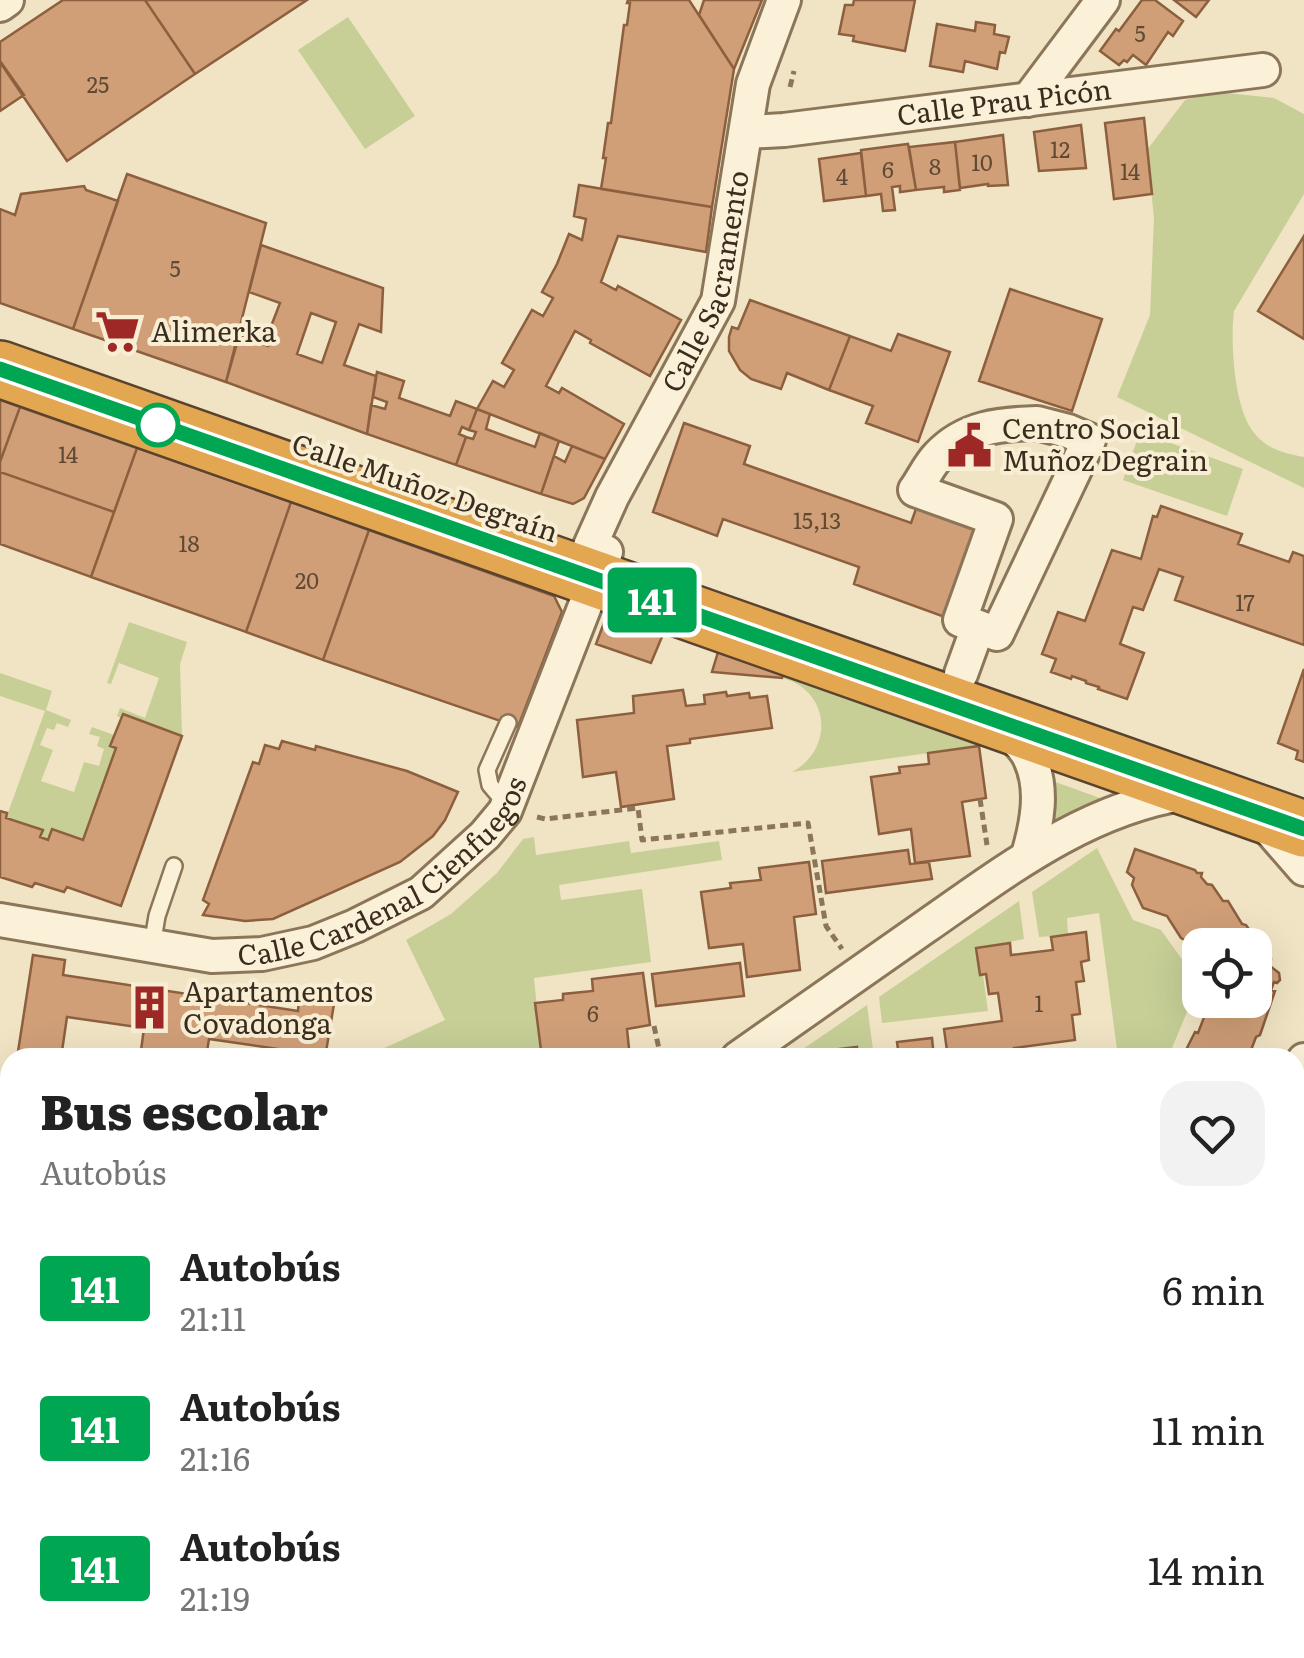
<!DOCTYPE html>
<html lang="es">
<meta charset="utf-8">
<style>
body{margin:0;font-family:Literata,serif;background:#f2f2f2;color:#222;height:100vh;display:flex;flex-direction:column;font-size:38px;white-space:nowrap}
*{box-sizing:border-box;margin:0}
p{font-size:32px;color:#767676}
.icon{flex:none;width:55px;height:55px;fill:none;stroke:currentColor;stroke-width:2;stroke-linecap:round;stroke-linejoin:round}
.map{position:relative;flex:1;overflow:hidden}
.side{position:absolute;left:0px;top:1048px;width:1305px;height:612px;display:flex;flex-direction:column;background:#fff;border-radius:30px 30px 0 0;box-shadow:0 10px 40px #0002}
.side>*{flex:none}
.badge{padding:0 20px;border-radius:8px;font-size:35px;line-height:65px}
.controls{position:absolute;left:1182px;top:928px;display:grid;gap:20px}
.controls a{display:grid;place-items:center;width:90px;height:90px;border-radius:20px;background:#fff;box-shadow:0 10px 40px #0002;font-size:50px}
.map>.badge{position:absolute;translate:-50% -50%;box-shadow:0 0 0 5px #fff}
.round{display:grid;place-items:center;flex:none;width:105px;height:105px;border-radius:30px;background:#f2f2f2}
.overview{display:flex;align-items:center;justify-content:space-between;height:170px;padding:0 40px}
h1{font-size:48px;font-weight:800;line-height:75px}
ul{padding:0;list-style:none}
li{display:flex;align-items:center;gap:30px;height:140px;padding:0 40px}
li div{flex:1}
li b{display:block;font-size:38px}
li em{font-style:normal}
li .badge{min-width:110px;font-weight:700;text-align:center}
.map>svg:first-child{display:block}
.green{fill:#c7cf97}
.building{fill:#d09f78;stroke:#8c5f3e;stroke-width:2.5;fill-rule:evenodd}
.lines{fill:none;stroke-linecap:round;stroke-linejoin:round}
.lane-casing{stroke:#8c7659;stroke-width:20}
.street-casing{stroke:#8c7659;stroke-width:38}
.highway-casing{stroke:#5a432e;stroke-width:60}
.path{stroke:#8c7659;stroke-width:5;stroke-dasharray:8 5;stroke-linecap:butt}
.lane{stroke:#faf1d8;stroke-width:15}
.street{stroke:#faf1d8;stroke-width:32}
.highway{stroke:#e3a651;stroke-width:55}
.line-casing{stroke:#fff;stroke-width:22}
.line{stroke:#00a651;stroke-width:15}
.stop-dot{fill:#fff;stroke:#00a651;stroke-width:5}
.labels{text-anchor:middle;stroke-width:8;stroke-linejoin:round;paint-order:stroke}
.number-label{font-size:22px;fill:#604a34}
.street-label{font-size:28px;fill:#3b2d1e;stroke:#f7eed4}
.poi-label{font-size:28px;fill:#3b2d1e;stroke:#f7eed4;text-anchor:start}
</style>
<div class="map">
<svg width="1304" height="1658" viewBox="0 0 1304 1658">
<rect width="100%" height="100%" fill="#f0e4c4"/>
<path class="green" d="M348,17L415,116L365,149L298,50Z
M1217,92L1274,98L1304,114V194L1234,311C1230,341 1234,411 1255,434C1267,449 1286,454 1304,457V488L1117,397L1150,315L1154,218L1147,150L1185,100Z
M1140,432L1243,469L1227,516L1123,480Z
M129,622L187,642L180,664L182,736L124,714L121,718L117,716L120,708L145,718L159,678L119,663L111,684L107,683Z
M0,673L52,691L46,710L71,720L68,727L57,723L54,730L47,728L40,745L53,750L41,781L74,792L84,762L99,766L104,749L97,746L100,737L89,734L92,727L114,735L110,745L116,748L83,840L52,829L48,840L40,837L42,830L6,818L45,711L0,696Z
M783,675L979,743V746L792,772C835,749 830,690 782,678Z
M1050,780L1111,802L1046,835Z
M534,837L536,855L629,841L631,853L719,841L722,860L559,885L561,900L642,889L651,962L534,978L542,1057L464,1058L463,1055L458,1058H363L445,1020L406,940L451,914L497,873L523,839Z
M1097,848L1133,920L1161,930L1199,983L1172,1048L1156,1057H1118L1099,913L1067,918L1068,935L1039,937L1032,892Z
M1019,901L1024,939L976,948L980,974L983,975L988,1011L882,1023L879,997Z
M867,1005L874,1057H858L857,1047L823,1051V1057L790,1058Z
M0,1332L10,1355V1641L0,1645Z
M1295,1567L1304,1574V1658H771L787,1650H1295Z
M197,1650H713L718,1658H179Z"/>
<path class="building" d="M63,0H145L195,74L67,161L0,62V42Z
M145,0H307L195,74Z
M628,0H689L734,69L712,207L601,189L606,158H603L608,123H611L624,25H627L630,3H627Z
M704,0H762L734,69L699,15Z
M854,0H915L905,51L853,41L854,36L839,34L845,5H853Z
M1142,0H1155L1183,21L1173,36L1168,32L1146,65L1133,55L1127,62L1124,60L1119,65L1100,51L1116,29L1119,31Z
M1174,0H1209L1196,17Z
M976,22L995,25L994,34L1009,37L1005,53L1000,52L997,69L965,61L963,72L930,66L937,24L975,31Z
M0,61L24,95L0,111Z
M1144,118L1152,194L1114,199L1105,123Z
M1081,125L1086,168L1039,171L1034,132Z
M1003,135L1008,185L988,186V184L960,188L955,142Z
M955,142L960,190L944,192V187L916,190L909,147Z
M908,144L916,190L900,192V186L892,187L895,210L883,211L881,194L866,196L861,150Z
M861,153L866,196L824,201L819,159Z
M127,174L266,223L226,382L73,329Z
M579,185L712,207L706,252L618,236L601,282L616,290L618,286L681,320L650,376L590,343L591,340L575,331L546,386L559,393L562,388L624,424L605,459L477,409L493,381L504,387L514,370L502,363L532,310L543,316L553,298L542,292L557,264L569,234L582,240L586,219L574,216Z
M84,186L86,190L118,201L73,329L0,303V209L15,215L21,194Z
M1304,236V339L1258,311Z
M261,245L383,288L381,332L359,324L344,365L376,376L367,434L226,382L239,336L268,346L274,331L270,329L280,303L249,292ZM311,313L336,322L322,363L297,354Z
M1010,289L1102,319L1072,411L979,381Z
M750,300L850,336L829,390L787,373L781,389L751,379L740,370L729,351V337L732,327L738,329Z
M898,334L950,352L918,442L866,423L873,406L829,390L850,336L891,351Z
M377,372L404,381L399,398L450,416L456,401L477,409L469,430L462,427L459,434L466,437L456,465L367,434L371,405L385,409L387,402L373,397Z
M0,400L20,407L0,462Z
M20,407L137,448L114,512L0,472V462Z
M477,409L490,414L486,429L535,447L540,433L559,441L541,494L456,465L466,437L473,439L476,432L469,430Z
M684,423L750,446L744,464L911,523L917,506L983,529L950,619L854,584L859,567L723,519L717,536L653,512Z
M572,446L605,459L584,498L573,504L541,494L554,456L565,462Z
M137,448L291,502L246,632L91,577Z
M0,472L114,512L91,577L0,544Z
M291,502L369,530L323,660L246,632Z
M1161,506L1242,534L1238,544L1289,562L1293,552L1304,556V645L1175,600L1183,577L1159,569L1143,610L1133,607L1120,644L1144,653L1127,699L1098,689L1099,687L1086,683V681L1072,676L1071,679L1051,672L1056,659L1042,654L1058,612L1085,621L1112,550L1141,559L1153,516L1157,517Z
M369,530L554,596L562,612L518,727L323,660Z
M608,612L664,632L651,663L596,644Z
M718,652L783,675L782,678L712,672Z
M1304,669V762L1296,759L1298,751L1278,743Z
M683,690L686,706L705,704L704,695L726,692L727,696L749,693L750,698L767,696L772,728L690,739V743L667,746L674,799L621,807L616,772L583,777L577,720L634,713L633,696Z
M123,714L182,736L121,906L67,887L64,892L35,883L32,887L0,877V811L7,813L6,818L43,830L40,837L48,840L52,829L83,840L116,748L110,746Z
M282,741L315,750L316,746L407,771L458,792L445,820L433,836L400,862L273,919L245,921L203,915L209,904L203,900L253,762L259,764L265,745L279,749Z
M979,746L986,798L962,802L970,856L915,863L911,829L879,834L871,777L900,773L899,767L929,764L928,753Z
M1135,849L1195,870L1197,873H1202L1201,877L1207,884L1212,885L1223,901H1228L1242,924L1246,925L1271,959L1270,966L1279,973L1280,980L1277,983L1274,982L1271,990L1275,991L1260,1035L1256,1037L1248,1058H1182L1195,1032L1198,1033L1208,1007V1000H1255V945H1200V955L1188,938L1185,940L1181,938L1167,916L1143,908L1132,885L1134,878L1127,872Z
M908,850L910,864L929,862L932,879L826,893L822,861Z
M809,862L816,914L794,917L800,970L747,977L743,944L709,948L701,892L731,888L730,883L761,880L759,868Z
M1086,932L1089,960L1081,962L1084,981L1076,982L1080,1014L1072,1015L1075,1040L1014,1048L1015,1057L948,1058L944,1029L1002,1021L998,993L989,994L986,974L980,975L976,948L1010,943L1011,955L1053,950L1051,937Z
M33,955L65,960L63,975L298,1011L299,999L334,1004L325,1058H284L285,1050L209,1039L206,1058H140L144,1028L67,1017L61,1058H17Z
M740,963L744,996L656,1006L652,974Z
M643,973L650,1025L627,1029L630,1058H542L535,1003L563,1000V994L593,991L592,979Z
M932,1038L934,1058H893L899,1057L897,1042Z
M857,1047L858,1058H823L822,1051Z"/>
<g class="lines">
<defs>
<path id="lane" d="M507,805L490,785L487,770L508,723
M152,946L157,916L174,866"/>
<g id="street">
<path d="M0,5L7,0"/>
<path d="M1028,100L1103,0"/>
<path id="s1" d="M746,132L784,130L1263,70"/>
<path d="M1037,423L1068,431L1089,440L997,634L960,620L996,519L915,490C923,479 929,465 938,456C965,427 1000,424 1037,423Z"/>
<path id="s2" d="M590,546L612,497L718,301L753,84L784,0"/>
<path d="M961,674L978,627"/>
<path d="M1005,728C1013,737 1026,748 1030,759C1044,789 1037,824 1028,855"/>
<path d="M1264,823L1304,869"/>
<path id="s3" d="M0,920L212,956L262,954L313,943L355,926L421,893L485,835L505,811L606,552"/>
<path d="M738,1058C800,1014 863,971 925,927C1007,870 1085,809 1186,793"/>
<path d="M1295,1075L1304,1060"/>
<path d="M61,1658L80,1650"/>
</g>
<path id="highway" d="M0,369L1304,829"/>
</defs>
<use href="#lane" class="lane-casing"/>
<use href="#street" class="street-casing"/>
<use href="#highway" class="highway-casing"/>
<path class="path" d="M790,87L794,71
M980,799L987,845
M537,817L545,819L638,808L642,840L808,823L826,926L842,949
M654,1026L661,1058
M1295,1257L1304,1251
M276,1658L277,1650
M303,1658L323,1650"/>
<use href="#lane" class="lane"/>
<use href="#street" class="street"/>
<use href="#highway" class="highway"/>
</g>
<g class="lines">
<defs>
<path id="line" d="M0,369L1304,829"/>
</defs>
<use href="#line" class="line-casing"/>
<use href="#line" class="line"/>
</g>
<defs>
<symbol id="supermarket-bare" viewBox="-9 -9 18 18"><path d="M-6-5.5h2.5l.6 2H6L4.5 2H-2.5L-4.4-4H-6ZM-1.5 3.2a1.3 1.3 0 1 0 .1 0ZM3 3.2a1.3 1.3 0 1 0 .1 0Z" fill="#9e2826" stroke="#f7eed4" stroke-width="2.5" paint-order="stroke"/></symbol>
<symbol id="civic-bare" viewBox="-9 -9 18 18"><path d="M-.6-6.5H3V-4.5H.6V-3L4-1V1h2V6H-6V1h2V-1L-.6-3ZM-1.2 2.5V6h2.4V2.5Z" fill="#9e2826" stroke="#f7eed4" stroke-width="2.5" paint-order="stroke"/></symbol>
<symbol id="building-bare" viewBox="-9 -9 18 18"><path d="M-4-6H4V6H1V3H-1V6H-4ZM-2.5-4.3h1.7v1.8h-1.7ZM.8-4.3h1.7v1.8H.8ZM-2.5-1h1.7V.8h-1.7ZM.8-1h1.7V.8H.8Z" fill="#9e2826" stroke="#f7eed4" stroke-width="2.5" paint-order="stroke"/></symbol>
</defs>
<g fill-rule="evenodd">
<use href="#supermarket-bare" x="86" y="300" width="63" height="63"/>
<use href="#civic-bare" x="938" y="414" width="63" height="63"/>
<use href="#building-bare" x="118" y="976" width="63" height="63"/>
</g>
<circle class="stop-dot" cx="158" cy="425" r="20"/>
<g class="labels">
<g class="number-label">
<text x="1140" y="42">5</text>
<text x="98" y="93">25</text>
<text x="1060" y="158">12</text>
<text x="982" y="171">10</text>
<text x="935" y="175">8</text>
<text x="888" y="178">6</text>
<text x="1130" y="180">14</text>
<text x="842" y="185">4</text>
<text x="175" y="277">5</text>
<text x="68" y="463">14</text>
<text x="817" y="529">15,13</text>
<text x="189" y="552">18</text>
<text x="307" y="589">20</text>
<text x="1245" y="611">17</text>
<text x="1039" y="1012">1</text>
<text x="593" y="1022">6</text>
</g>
<g class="street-label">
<text dy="10" stroke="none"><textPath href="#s1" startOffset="260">Calle Prau Picón</textPath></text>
<text dy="10" stroke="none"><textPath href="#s2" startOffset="292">Calle Sacramento</textPath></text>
<text transform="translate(425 488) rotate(19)" y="10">Calle Muñoz Degraín</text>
<text dy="10" stroke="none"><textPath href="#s3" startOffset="415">Calle Cardenal Cienfuegos</textPath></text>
</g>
<g class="poi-label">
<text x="151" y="342">Alimerka</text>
<text x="1002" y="439">Centro Social<tspan x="1002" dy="32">Muñoz Degrain</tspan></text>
<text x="183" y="1002">Apartamentos<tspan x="183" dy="32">Covadonga</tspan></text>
</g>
</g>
</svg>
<div class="controls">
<a><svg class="icon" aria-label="locate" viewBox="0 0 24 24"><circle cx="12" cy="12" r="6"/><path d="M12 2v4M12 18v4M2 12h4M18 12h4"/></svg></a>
</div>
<b class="badge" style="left:652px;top:600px;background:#00a651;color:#fff">141</b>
<section class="side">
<div class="overview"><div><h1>Bus escolar</h1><p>Autobús</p></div><a class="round"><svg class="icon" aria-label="heart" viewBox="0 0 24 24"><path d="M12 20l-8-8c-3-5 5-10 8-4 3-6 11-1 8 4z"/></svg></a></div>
<ul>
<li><span class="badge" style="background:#00a651;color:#fff">141</span><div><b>Autobús</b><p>21:11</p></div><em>6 min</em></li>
<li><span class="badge" style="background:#00a651;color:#fff">141</span><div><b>Autobús</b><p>21:16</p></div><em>11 min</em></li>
<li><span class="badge" style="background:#00a651;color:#fff">141</span><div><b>Autobús</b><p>21:19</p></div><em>14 min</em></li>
</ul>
</section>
</div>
